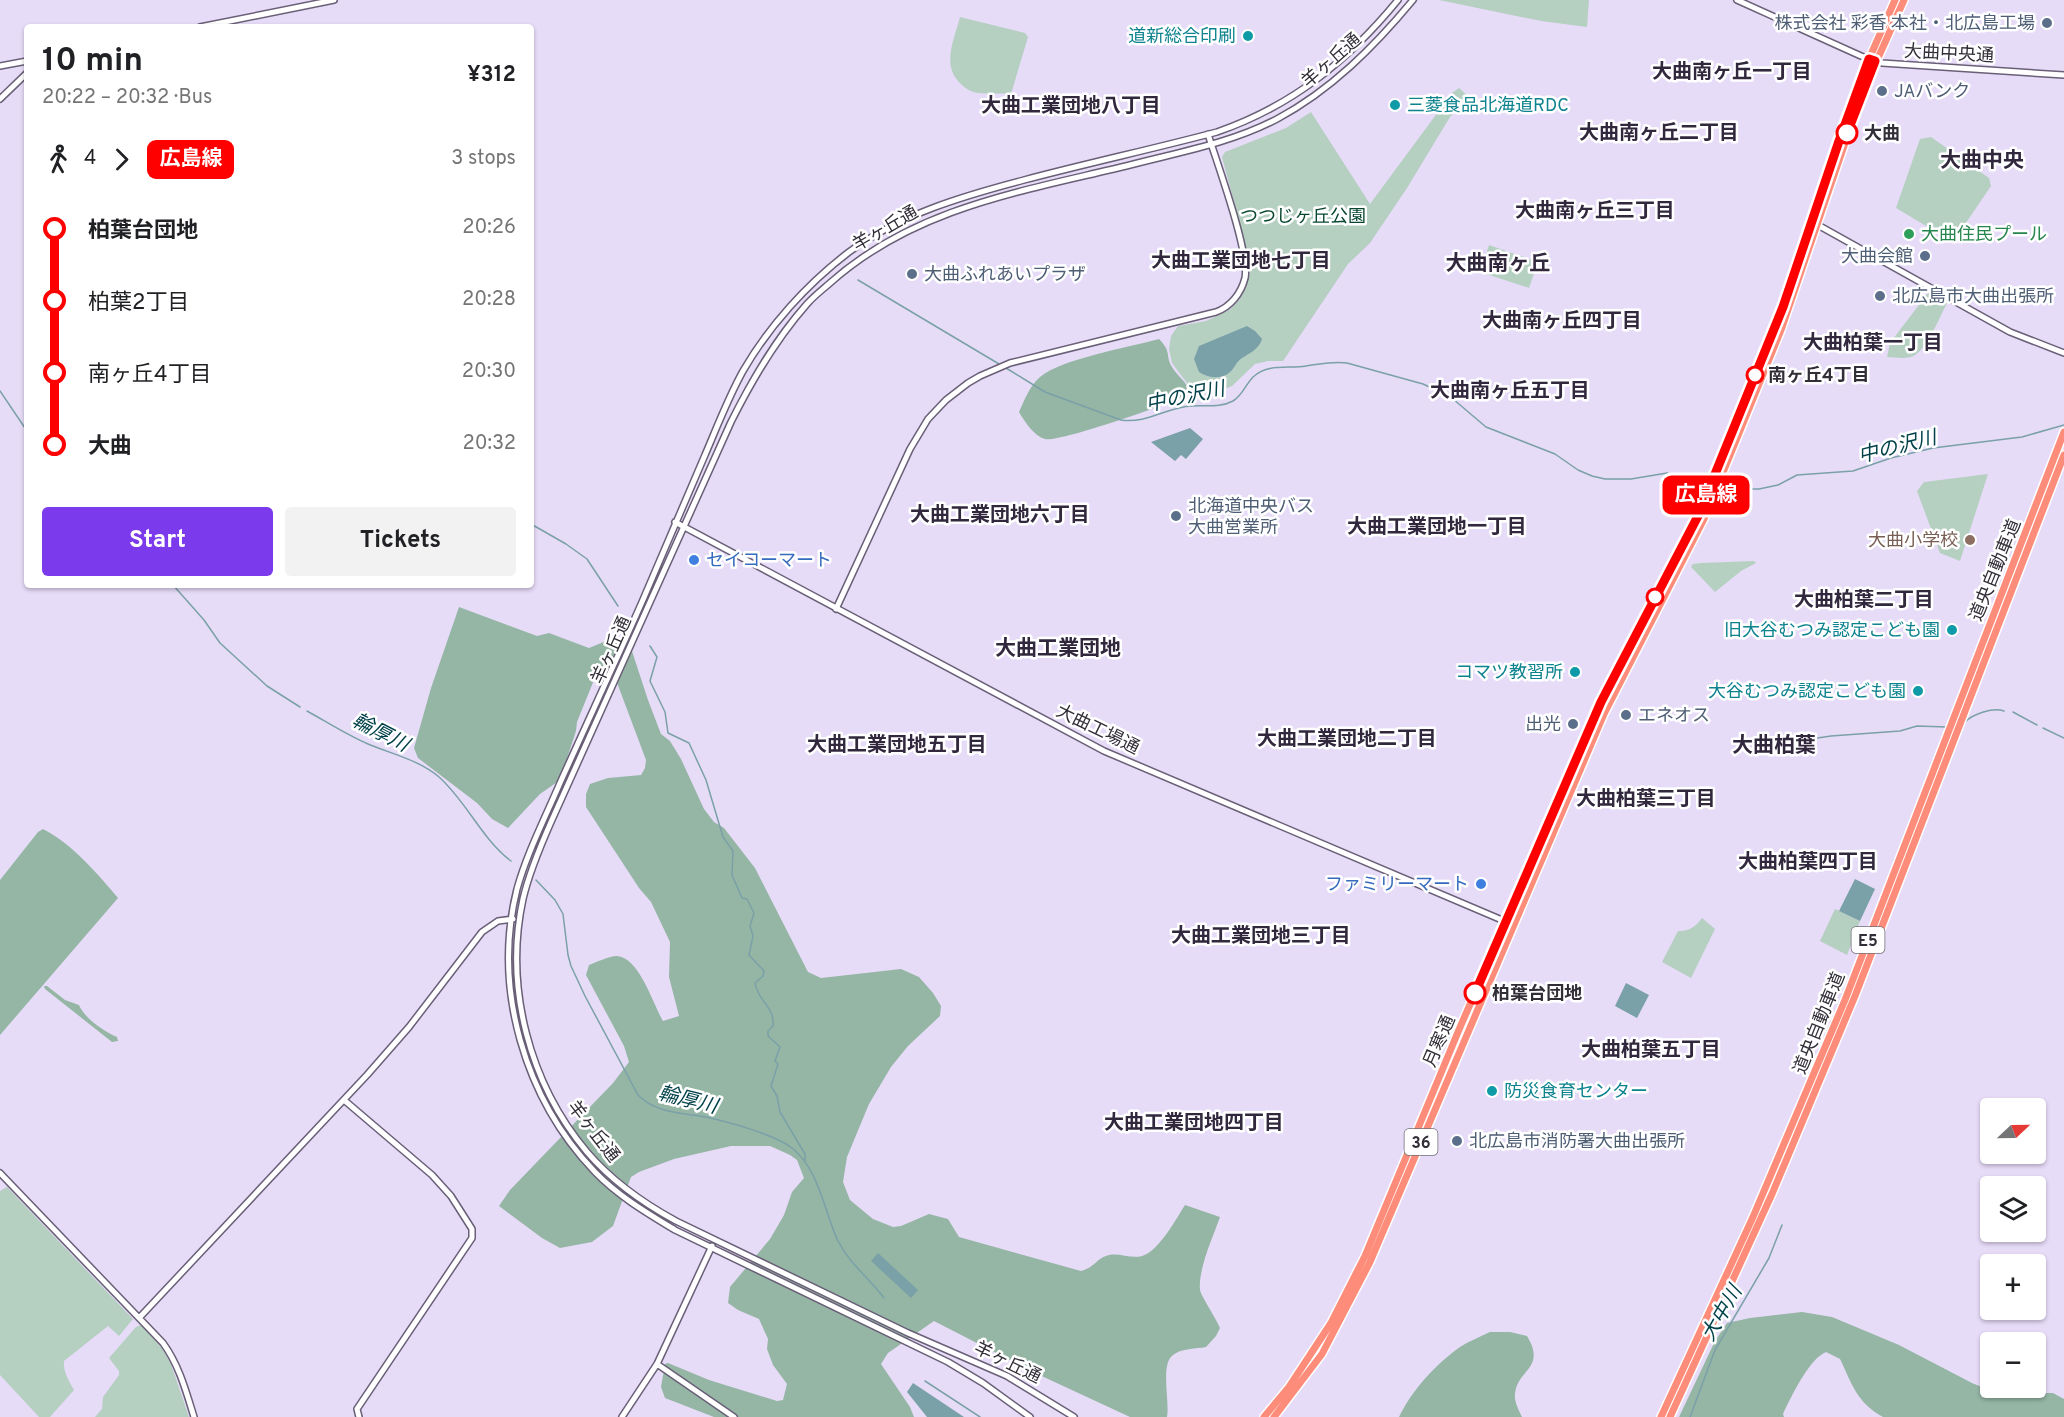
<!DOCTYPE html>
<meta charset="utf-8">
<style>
body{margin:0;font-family:Overpass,"Noto Sans JP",sans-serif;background:#f2f2f2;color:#202124;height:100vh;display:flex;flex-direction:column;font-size:22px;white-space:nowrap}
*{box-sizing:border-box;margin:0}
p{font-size:20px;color:#757577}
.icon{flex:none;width:33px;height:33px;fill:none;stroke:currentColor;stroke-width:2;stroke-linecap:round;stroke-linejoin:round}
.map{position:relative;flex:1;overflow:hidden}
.side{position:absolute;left:24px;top:24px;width:510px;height:564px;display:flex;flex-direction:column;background:#fff;border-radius:6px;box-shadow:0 2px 4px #0004}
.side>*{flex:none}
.badge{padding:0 12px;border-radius:9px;font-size:21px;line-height:39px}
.needle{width:39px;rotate:68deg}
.controls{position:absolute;left:1980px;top:1098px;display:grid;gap:12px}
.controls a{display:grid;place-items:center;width:66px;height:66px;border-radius:6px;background:#fff;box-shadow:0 2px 4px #0004;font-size:30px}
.map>.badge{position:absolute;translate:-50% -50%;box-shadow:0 0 0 3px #fff}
.legs{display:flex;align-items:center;gap:9px;height:66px;padding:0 18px;font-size:20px}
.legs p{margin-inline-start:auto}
.overview{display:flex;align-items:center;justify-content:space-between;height:102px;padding:0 18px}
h1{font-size:33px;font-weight:700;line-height:45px}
.cta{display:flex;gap:12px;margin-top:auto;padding:12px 18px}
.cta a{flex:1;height:69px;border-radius:6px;background:#7c3aed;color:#fff;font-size:24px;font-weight:700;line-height:69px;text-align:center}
.cta a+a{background:#f2f2f2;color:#202124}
ul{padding:0 18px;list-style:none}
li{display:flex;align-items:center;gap:21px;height:72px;font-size:22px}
li i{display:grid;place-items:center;width:9px;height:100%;margin:0 8px;background:currentColor}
li i::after{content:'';width:15px;height:15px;margin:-8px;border:4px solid;border-radius:50%;background:#fff}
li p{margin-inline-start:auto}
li:first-child i{background:linear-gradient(#0000 50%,currentColor 0)}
li:last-child i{background:linear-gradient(currentColor 50%,#0000 0)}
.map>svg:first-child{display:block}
.green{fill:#b5cfc1}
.forest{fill:#95b6a5}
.water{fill:#7aa0a8}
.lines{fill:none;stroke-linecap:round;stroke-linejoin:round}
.stream{stroke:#7aa0a8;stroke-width:1.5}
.secondary-casing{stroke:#695f77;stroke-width:8}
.highway-casing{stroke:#fff;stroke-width:10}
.secondary{stroke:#fff;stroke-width:5}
.highway{stroke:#fd8d7a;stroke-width:7}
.line-1-casing{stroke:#fff;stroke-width:14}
.line-1{stroke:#f00;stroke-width:9}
.service-dot{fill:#5c6f8a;stroke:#fff;stroke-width:2}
.culture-dot{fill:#0f9aa8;stroke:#fff;stroke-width:2}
.stop-1-dot{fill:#fff;stroke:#f00;stroke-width:3}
.leisure-dot{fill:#2e9e5b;stroke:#fff;stroke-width:2}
.education-dot{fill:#8d6e63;stroke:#fff;stroke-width:2}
.shop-dot{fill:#3f7fe0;stroke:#fff;stroke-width:2}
.labels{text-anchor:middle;stroke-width:5;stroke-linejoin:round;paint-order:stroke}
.shield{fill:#fff;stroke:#706d74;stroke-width:1.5}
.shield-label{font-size:16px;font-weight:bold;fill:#322e38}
.service-label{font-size:18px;fill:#4e5e75;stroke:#fff;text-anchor:start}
.culture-label{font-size:18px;fill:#0d838f;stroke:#fff;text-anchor:end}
.street-label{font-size:18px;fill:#322e38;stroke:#fff}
.stop-label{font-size:18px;font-weight:bold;fill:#322e38;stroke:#fff;text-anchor:start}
.park-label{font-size:18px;fill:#074730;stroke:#fff}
.leisure-label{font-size:18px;fill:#27864d;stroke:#fff;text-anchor:start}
.education-label{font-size:18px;fill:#785e54;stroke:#fff;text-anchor:end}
.shop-label{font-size:18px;fill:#366cbe;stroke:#fff;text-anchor:start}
.neighbourhood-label{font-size:20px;font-weight:bold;fill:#31283d;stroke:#fff}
.water-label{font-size:20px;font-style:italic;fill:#03424b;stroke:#fff}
.quarter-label{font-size:21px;font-weight:bold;fill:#31283d;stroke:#fff}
</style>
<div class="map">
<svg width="2064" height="1417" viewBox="0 0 2064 1417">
<rect width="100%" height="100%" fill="#e7dcf8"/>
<path class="green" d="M1439,0H1589L1587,27L1541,21Z
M960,17L1025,33L1028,37L1011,94C1000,93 989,94 978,93C971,92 966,89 961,84C941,66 954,40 960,17Z
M1459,88L1468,96L1450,117L1407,188L1370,243L1348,264L1283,361H1268L1255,364L1232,386L1215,393L1191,394L1187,383L1172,363L1169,349L1171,336L1178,326L1206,321L1229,310L1239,300L1246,286L1251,267L1222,157L1225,152L1286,128L1311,112L1370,204L1452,93Z
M1931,137L1989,178L1991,186L1953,242L1896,208L1920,139Z
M1489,245L1538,262L1529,288L1480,272Z
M1931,289L1949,299C1941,314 1929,346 1915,355C1907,360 1896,357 1887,357L1890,343Z
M1988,474L1960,561L1940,553L1917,491L1924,482Z
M1754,561L1756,563L1741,571L1715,592L1691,567L1693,564L1701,563Z
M1835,909L1860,921L1847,955L1820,941Z
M1702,918L1715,929L1691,978L1662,962L1678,931C1689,932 1696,926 1702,918Z
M7,1187L133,1319L119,1336L108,1326L64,1361C63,1372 69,1381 74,1390L50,1417H39L0,1375V1191Z
M141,1325L162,1348L171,1364L189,1417H95L102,1409L103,1397L119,1375V1371L109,1358L136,1327Z"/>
<path class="forest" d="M1159,339C1172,352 1165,355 1172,367C1176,374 1183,379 1188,387L1180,398C1163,406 1057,443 1045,439C1034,436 1025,422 1019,412C1025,399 1029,387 1040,377C1061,359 1130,347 1159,339Z
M459,607L537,636L549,633L589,648L606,641L630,645L648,700L661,734L670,741L681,759L704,809L714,822L724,828L755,868L808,972L821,978L901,969L919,977L933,993L941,1006L940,1016L908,1046L891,1067L869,1104L847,1157L843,1182L850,1200L873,1219L893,1227L901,1226L929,1214L948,1219L959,1237L1081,1271C1096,1267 1096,1258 1109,1255C1120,1253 1132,1259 1142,1256C1159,1251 1176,1219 1185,1205L1220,1217C1213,1237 1198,1269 1200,1290C1201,1296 1216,1318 1220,1328L1216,1336L1206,1347C1196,1349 1182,1348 1173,1355C1160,1364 1170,1402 1167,1417H1130L1033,1372L934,1321L888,1353L881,1364L910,1407L914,1417H714L665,1398L661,1387L665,1364L668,1363L709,1380L777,1401L783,1400L787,1384L773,1365L767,1349L768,1339L759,1319L738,1310L728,1303L730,1287L770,1239L784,1215L792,1192L804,1178L797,1160L790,1155L770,1146H731L674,1159L639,1172L631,1177L613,1226L592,1242L560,1248L542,1238L499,1206L510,1190L613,1083L629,1062L624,1046L586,975L589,965C597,962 609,956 617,956C639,957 653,1004 663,1021L679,1016L669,977L670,942L651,902L639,888L586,807V794L590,784L608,778L641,775L645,768L646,760L616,680L605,672L596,675L577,722L576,731L560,780L540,794L508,828L492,819L477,803L418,758L414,748L431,688Z
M43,829C72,844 97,873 118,898L0,1035V880L38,832Z
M44,986H47L65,1000L79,1005C84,1018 105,1032 117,1037L118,1041L112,1042L45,989Z
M1802,1312L1832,1317L1899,1345L1972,1383L1996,1393H2053L2064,1399V1417H1883C1857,1403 1852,1384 1840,1359L1826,1352C1809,1359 1791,1397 1783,1414L1784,1417H1679L1715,1341L1727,1323L1750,1318Z
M1490,1332H1510L1527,1336C1548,1371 1513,1369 1515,1399C1516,1405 1519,1411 1522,1417H1399C1412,1390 1436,1364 1460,1347C1469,1341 1480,1337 1490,1332Z"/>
<path class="water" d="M1247,326L1255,331L1262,339C1259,349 1250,353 1242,358C1235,363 1235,368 1230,372C1221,380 1208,378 1199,372L1194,359L1199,346Z
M1190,428L1203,439L1186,459L1181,455L1175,461L1151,442Z
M1855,879L1875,889L1860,921L1839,911Z
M1626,983L1649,995L1637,1018L1615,1006Z
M878,1253L918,1290L911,1298L871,1261Z
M913,1383L964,1417H927L907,1392Z"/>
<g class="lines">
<path class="stream" d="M858,280L999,364
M1006,368L1045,392L1121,420C1147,424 1167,407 1192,406C1206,405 1220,408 1233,401C1242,396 1246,384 1253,377C1268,363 1288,369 1306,366C1321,364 1332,361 1347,363L1423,384L1440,392L1453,399L1486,427L1555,454L1578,470L1592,476L1605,479H1631L1667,473L1690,483
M0,391L27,431
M1737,489H1759L1778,485L1797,475L1853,471L1891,458L1933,448L2022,437L2064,425
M531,524L566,544L587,559L618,606
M173,585L204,620L220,643L267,686L300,707
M650,646L657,657L650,681L665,712L668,733L689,743L706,780L723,837L733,851L732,875L742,898L747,899L754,913L750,926L753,936L749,955L764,971L763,976L755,983C758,1002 775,1006 773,1026L768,1031V1036L780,1047L775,1061L778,1064L771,1086L777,1096L780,1112L805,1154V1161
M307,711C327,722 347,735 368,744C392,754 419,760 439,777C467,802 481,838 511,861
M2013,712L2037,725
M1965,722C1973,714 1993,707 2004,711
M2043,728L2064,738
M1785,740H1804L1831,736L1900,731L1917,726L1947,727
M536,880L555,900L563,914L568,955L571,966L585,996L638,1095C655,1113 683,1113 706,1117C728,1122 774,1134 792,1148C819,1169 824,1211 838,1241C849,1263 869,1278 884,1298
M925,1381L980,1417
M1690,1417L1715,1350L1769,1258L1782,1225"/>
<defs>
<path id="secondary" d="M1737,0L1861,56L1882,63L2064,75
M200,27L334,0
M0,66L27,61
M0,99L27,73
M1816,224L2010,332L2064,353
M675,522L1104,751L1509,923
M836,609L910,449L928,419L946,400L968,383L980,376L1010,363L1216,312C1230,307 1241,294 1245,278C1250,253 1217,163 1208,134
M344,1100L432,1175L451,1196L472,1229V1238L357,1409L359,1417
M0,1173L163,1343C179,1365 186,1391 194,1417
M140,1317L367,1075L409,1027L482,932L498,921L513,919
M657,1364L734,1417
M622,1417L657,1364L712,1246
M1030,1417L983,1383L948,1362L675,1230C647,1213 618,1196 595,1172C525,1099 492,989 517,889C527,853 545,818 560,783C587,723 615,663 642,602C663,553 684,504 705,455C717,427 728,398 743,371C769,326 807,284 849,252C901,214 963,196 1024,180C1088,163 1153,149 1217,132C1292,106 1348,61 1398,0
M1074,1417L1007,1376L908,1333L676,1221C643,1203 611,1180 587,1152C529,1083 504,987 523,899C529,873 540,847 551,822L731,422C752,380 775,340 807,304C814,296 822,290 830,283C915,207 1024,191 1130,165C1180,152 1231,143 1277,119C1331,90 1374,47 1413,0"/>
<path id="highway" d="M1264,1417L1289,1387L1331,1323L1365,1256L1458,1032L1601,702L1698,516L1783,307L1845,124L1869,59L1895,0
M1274,1417L1322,1354L1370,1262L1604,714L1704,519L1781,330L1861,96L1904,0
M1661,1417L1753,1217L1845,1000L2064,432
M1670,1417L1772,1194L1855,996L2064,455"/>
</defs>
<use href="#secondary" class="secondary-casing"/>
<use href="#highway" class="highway-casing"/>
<use href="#secondary" class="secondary"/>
<use href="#highway" class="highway"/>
</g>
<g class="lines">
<defs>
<path id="line-1" d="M1475,993L1601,702L1698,516L1783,307L1839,141L1869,59L1875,61L1847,133"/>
</defs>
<use href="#line-1" class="line-1-casing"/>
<use href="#line-1" class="line-1"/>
</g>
<g class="service-dot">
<circle cx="2047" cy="23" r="6"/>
<circle cx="1882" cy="91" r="6"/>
<circle cx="1925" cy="256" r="6"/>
<circle cx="912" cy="274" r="6"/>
<circle cx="1880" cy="296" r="6"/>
<circle cx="1176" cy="516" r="6"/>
<circle cx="1626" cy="715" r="6"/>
<circle cx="1573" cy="724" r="6"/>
<circle cx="1457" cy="1141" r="6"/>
</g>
<g class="culture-dot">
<circle cx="1248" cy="36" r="6"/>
<circle cx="1395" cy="105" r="6"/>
<circle cx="1952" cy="630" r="6"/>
<circle cx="1575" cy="672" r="6"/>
<circle cx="1918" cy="691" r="6"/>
<circle cx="1492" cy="1091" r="6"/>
</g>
<g class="stop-1-dot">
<circle cx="1847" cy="133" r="10"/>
<circle cx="1755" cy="375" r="8"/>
<circle cx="1655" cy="597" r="8"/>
<circle cx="1475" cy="993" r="10"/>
</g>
<circle class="leisure-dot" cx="1909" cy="234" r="6"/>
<circle class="education-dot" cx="1970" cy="540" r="6"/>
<g class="shop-dot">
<circle cx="694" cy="560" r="6"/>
<circle cx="1481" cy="884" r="6"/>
</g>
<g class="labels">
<g class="shield">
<rect x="1851.5" y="927" width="33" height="26" rx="4.5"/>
<rect x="1404.5" y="1129" width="33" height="26" rx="4.5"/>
</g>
<g class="shield-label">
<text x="1868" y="946">E5</text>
<text x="1421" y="1148">36</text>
</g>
<g class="service-label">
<text x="2035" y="29" text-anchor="end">株式会社 彩香 本社・北広島工場</text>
<text x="1894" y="97">JAバンク</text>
<text x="1913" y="262" text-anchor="end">大曲会館</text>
<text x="924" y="280">大曲ふれあいプラザ</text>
<text x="1892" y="302">北広島市大曲出張所</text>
<text x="1188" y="512">北海道中央バス<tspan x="1188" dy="21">大曲営業所</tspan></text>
<text x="1638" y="721">エネオス</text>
<text x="1561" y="730" text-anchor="end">出光</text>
<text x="1469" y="1147">北広島市消防署大曲出張所</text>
</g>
<g class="culture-label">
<text x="1236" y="42">道新総合印刷</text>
<text x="1407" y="111" text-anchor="start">三菱食品北海道RDC</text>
<text x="1940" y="636">旧大谷むつみ認定こども園</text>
<text x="1563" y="678">コマツ教習所</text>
<text x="1906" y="697">大谷むつみ認定こども園</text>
<text x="1504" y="1097" text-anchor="start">防災食育センター</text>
</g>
<g class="street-label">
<text transform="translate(1949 53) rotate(3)" y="6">大曲中央通</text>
<text transform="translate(1331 60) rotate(-41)" y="6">羊ヶ丘通</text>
<text transform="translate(885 228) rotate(-30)" y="6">羊ヶ丘通</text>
<text transform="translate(1995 570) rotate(-68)" y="6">道央自動車道</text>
<text transform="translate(611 650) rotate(-66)" y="6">羊ヶ丘通</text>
<text transform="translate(1098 729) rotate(26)" y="6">大曲工場通</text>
<text transform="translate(1819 1023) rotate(-68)" y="6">道央自動車道</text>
<text transform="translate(1439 1041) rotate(-67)" y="6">月寒通</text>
<text transform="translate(594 1131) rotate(52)" y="6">羊ヶ丘通</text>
<text transform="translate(1008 1362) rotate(26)" y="6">羊ヶ丘通</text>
</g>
<g class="stop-label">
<text x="1864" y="139">大曲</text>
<text x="1768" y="381">南ヶ丘4丁目</text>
<text x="1492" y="999">柏葉台団地</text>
</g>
<g class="park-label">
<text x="1303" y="222">つつじヶ丘公園</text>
</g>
<g class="leisure-label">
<text x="1921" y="240">大曲住民プール</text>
</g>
<g class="education-label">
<text x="1958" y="546">大曲小学校</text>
</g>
<g class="shop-label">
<text x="706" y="566">セイコーマート</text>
<text x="1469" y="890" text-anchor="end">ファミリーマート</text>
</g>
<g class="neighbourhood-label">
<text x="1732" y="78">大曲南ヶ丘一丁目</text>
<text x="1071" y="112">大曲工業団地八丁目</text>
<text x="1659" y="139">大曲南ヶ丘二丁目</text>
<text x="1595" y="217">大曲南ヶ丘三丁目</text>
<text x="1241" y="267">大曲工業団地七丁目</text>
<text x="1562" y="327">大曲南ヶ丘四丁目</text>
<text x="1873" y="349">大曲柏葉一丁目</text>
<text x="1510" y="397">大曲南ヶ丘五丁目</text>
<text x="1000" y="521">大曲工業団地六丁目</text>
<text x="1437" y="533">大曲工業団地一丁目</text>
<text x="1864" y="606">大曲柏葉二丁目</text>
<text x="1347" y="745">大曲工業団地二丁目</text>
<text x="897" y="751">大曲工業団地五丁目</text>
<text x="1646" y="805">大曲柏葉三丁目</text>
<text x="1808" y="868">大曲柏葉四丁目</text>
<text x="1261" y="942">大曲工業団地三丁目</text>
<text x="1651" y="1056">大曲柏葉五丁目</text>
<text x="1194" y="1129">大曲工業団地四丁目</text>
</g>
<g class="water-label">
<text transform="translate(1185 396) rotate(-12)" y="7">中の沢川</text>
<text transform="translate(1897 446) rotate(-14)" y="7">中の沢川</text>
<text transform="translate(381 732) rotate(27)" y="7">輪厚川</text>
<text transform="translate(688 1099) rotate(14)" y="7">輪厚川</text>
<text transform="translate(1721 1313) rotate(-60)" y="7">大中川</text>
</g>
<g class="quarter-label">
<text x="1982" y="167">大曲中央</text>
<text x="1498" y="270">大曲南ヶ丘</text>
<text x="1058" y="655">大曲工業団地</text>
<text x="1774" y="752">大曲柏葉</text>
</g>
</g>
</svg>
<div class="controls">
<a><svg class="needle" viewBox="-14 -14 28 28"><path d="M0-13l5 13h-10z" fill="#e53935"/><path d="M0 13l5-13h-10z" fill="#757577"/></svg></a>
<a><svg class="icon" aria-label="layers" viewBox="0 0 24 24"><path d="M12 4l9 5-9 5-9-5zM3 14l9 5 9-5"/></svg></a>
<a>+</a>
<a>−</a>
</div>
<b class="badge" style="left:1706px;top:495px;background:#f00;color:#fff">広島線</b>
<section class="side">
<div class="overview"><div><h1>10 min</h1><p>20:22 – 20:32 · Bus</p></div><b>¥312</b></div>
<div class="legs"><svg class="icon" aria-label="walk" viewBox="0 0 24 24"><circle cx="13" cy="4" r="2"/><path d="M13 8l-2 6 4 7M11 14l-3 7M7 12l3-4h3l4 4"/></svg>4<svg class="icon" aria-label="forward" viewBox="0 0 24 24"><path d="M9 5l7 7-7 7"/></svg><b class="badge" style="background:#f00;color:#fff">広島線</b><p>3 stops</p></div>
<ul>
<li><i style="color:#f00"></i><b>柏葉台団地</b><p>20:26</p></li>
<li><i style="color:#f00"></i><span>柏葉2丁目</span><p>20:28</p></li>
<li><i style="color:#f00"></i><span>南ヶ丘4丁目</span><p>20:30</p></li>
<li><i style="color:#f00"></i><b>大曲</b><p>20:32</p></li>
</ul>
<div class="cta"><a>Start</a><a>Tickets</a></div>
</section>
</div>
